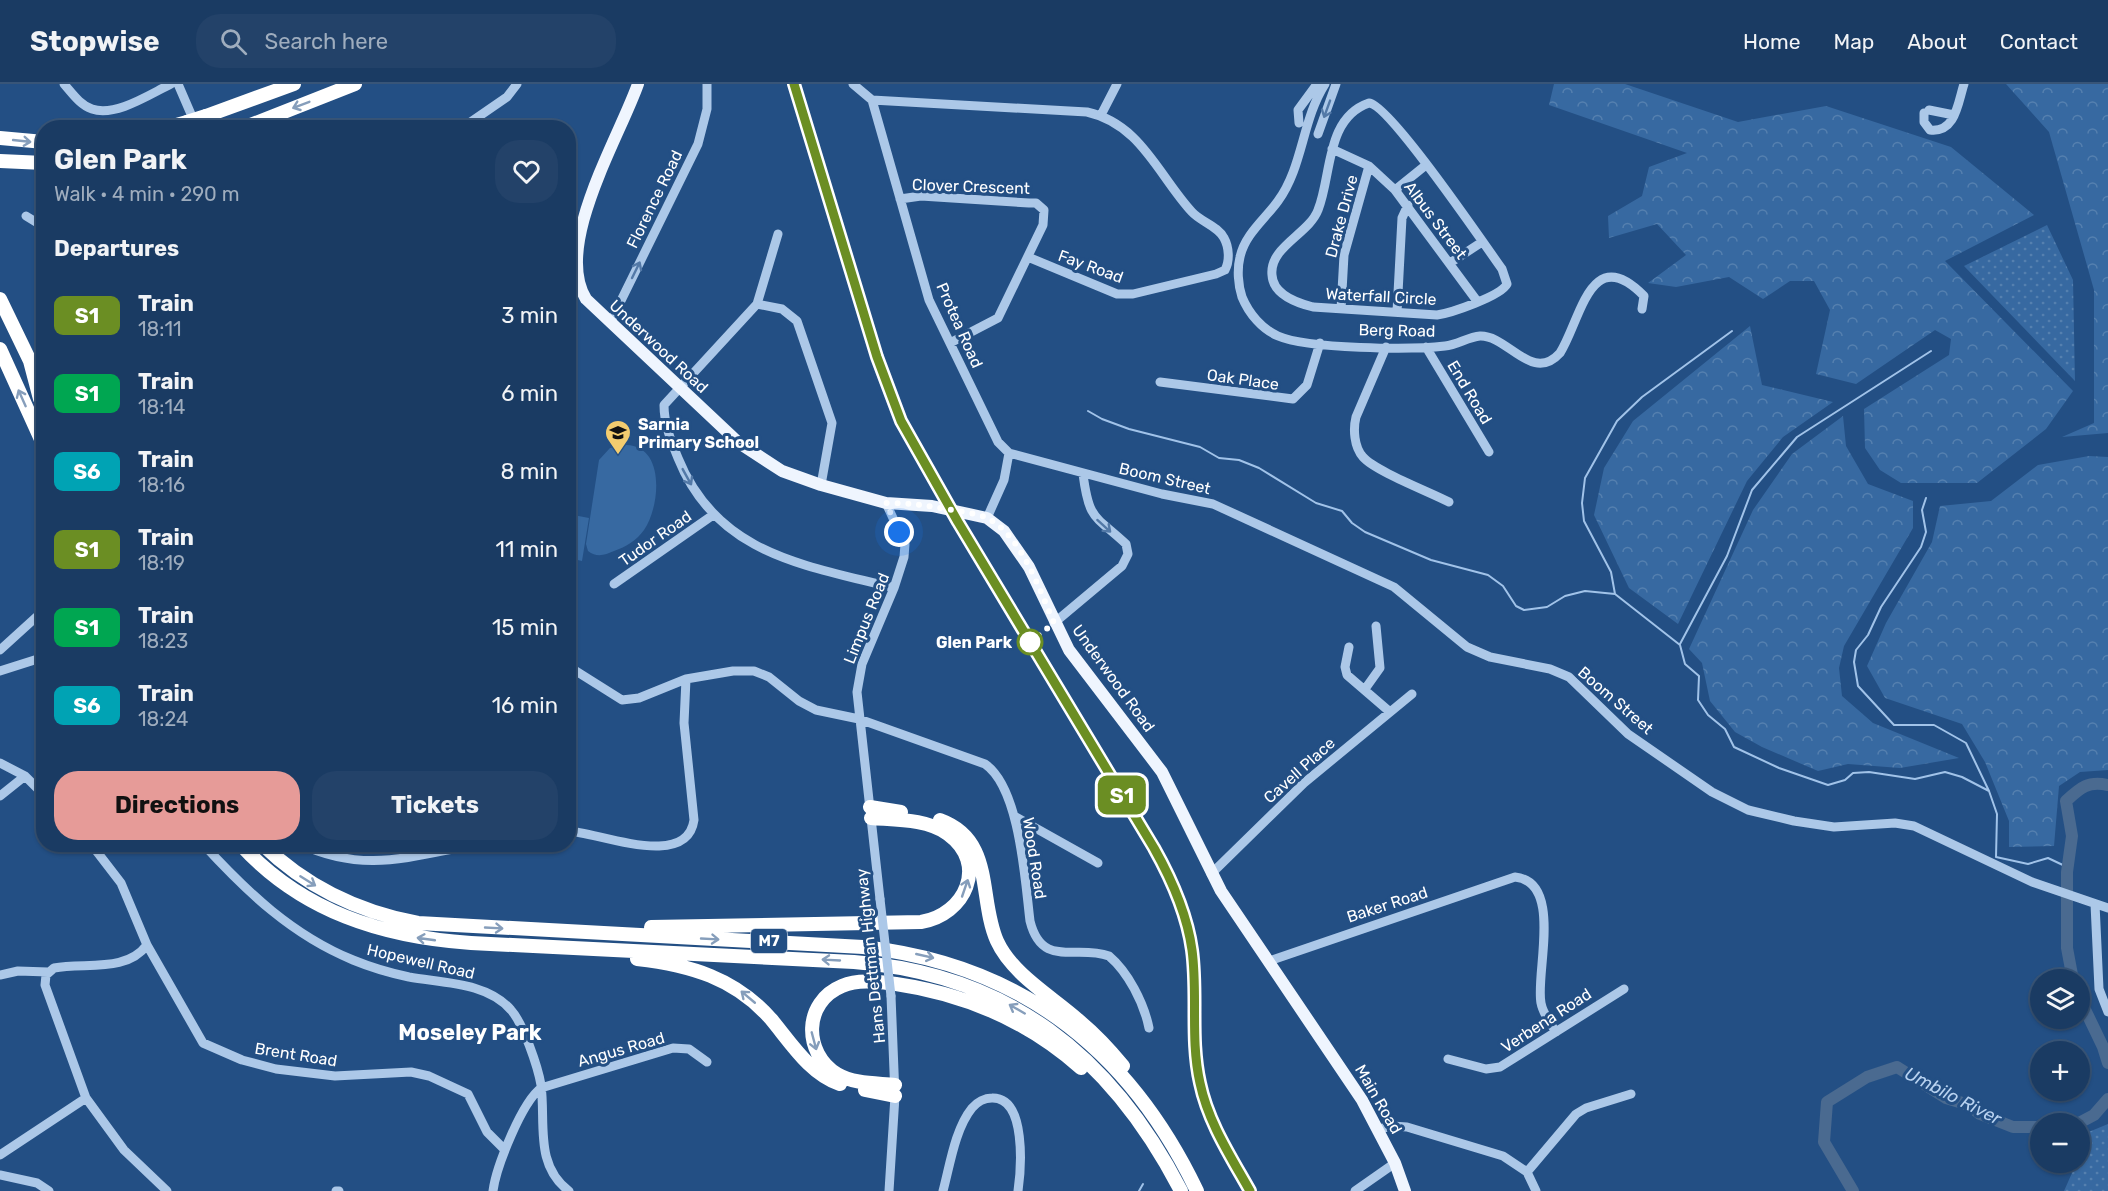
<!DOCTYPE html>
<meta charset="utf-8">
<style>
body{margin:0;font-family:Rubik,sans-serif;background:#234269;color:#f1f3f6;height:100vh;display:flex;flex-direction:column;font-size:22px;white-space:nowrap}
*{box-sizing:border-box;margin:0}
p{font-size:20px;color:#9fadbe}
.icon{flex:none;width:33px;height:33px;fill:none;stroke:currentColor;stroke-width:2;stroke-linecap:round;stroke-linejoin:round}
.map{position:relative;flex:1;overflow:hidden}
.sheet{position:absolute;left:36px;top:36px;width:540px;height:732px;display:flex;flex-direction:column;background:#1a3b63;border-radius:24px;box-shadow:0 2px 4px #0004,0 0 0 2px #385578}
.sheet>*{flex:none}
.badge{padding:0 12px;border-radius:9px;font-size:21px;line-height:39px}
.controls{position:absolute;left:2030px;top:885px;display:grid;gap:12px}
.controls a{display:grid;place-items:center;width:60px;height:60px;border-radius:50%;background:#1a3b63;box-shadow:0 2px 4px #0004,0 0 0 2px #385578;font-size:30px}
.you{position:absolute;width:30px;height:30px;margin:-15px;border:4px solid #fff;border-radius:50%;background:#1a73e8;box-shadow:0 0 0 9px #1a73e833}
.map>.badge{position:absolute;translate:-50% -50%;box-shadow:0 0 0 3px #fff}
h2{padding:0 18px;font-size:22px;line-height:54px}
.round{display:grid;place-items:center;flex:none;width:63px;height:63px;border-radius:24px;background:#234269}
.summary{display:flex;align-items:center;justify-content:space-between;height:102px;padding:0 18px}
h1{font-size:28px;font-weight:700;line-height:45px}
.cta{display:flex;gap:12px;margin-top:auto;padding:12px 18px}
.cta a{flex:1;height:69px;border-radius:24px;background:#e69b98;color:#111;font-size:24px;font-weight:700;line-height:69px;text-align:center}
.cta a+a{background:#234269;color:#f1f3f6}
ul{padding:0;list-style:none}
li{display:flex;align-items:center;gap:18px;height:78px;padding:0 18px}
li div{flex:1}
li b{display:block;font-size:22px}
li em{font-style:normal}
li .badge{min-width:66px;font-weight:700;text-align:center}
header{display:flex;align-items:center;gap:36px;box-sizing:border-box;height:84px;padding:0 30px;background:#1a3b63;border-bottom:2px solid #385578}
header strong{font-size:28px}
nav{display:flex;gap:33px;margin-inline-start:auto;font-size:21px}
.search{width:420px;height:54px;background:#234269;display:flex;align-items:center;gap:15px;box-sizing:border-box;padding:0 21px;border-radius:24px;color:#9fadbe;font-size:22px}
.map>svg:first-child{display:block}
.grass{fill:url(#grass-dots)}
.forest{fill:url(#forest-crowns)}
.pitch{fill:#3769a1}
.lines{fill:none;stroke-linecap:round;stroke-linejoin:round}
.stream{stroke:#a1c3e9;stroke-width:2}
.river{stroke:#4a6a90;stroke-width:12}
.minor{stroke:#acc8e8;stroke-width:9}
.major{stroke:#eff5fe;stroke-width:12}
.highway{stroke:#fff;stroke-width:14}
.rail{stroke:#fff;stroke-width:2;stroke-dasharray:10 4.5;stroke-linecap:butt}
.minor-bridge{stroke:#acc8e8;stroke-width:9}
.highway-bridge{stroke:#fff;stroke-width:14}
.oneway{stroke:#869ebb}
.oneway2{stroke:#5379a7}
.line-casing{stroke:#fff;stroke-width:14}
.line{stroke:#6b8e23;stroke-width:9}
.walk{stroke:#fff;stroke-width:6;stroke-dasharray:0 10.8}
.stop-dot{fill:#fff;stroke:#6b8e23;stroke-width:3}
.labels{text-anchor:middle;stroke-width:6;stroke-linejoin:round;paint-order:stroke}
.shield{fill:#234f84;stroke:#bdcada;stroke-width:1.5}
.shield-label{font-size:15px;font-weight:bold;fill:#fff}
.street-label{font-size:16px;fill:#fff;stroke:#234f84}
.poi-label{font-size:16px;font-weight:bold;fill:#fff;stroke:#234f84;text-anchor:start}
.stop-label{font-size:16px;font-weight:bold;fill:#fff;stroke:#234f84;text-anchor:end}
.water-label{font-size:18px;font-style:italic;fill:#b8d2f0;stroke:#234f84}
.district-label{font-size:22px;font-weight:bold;fill:#fff;stroke:#234f84}
</style>
<header>
<strong>Stopwise</strong>
<div class="search"><svg class="icon" aria-label="search" viewBox="0 0 24 24"><circle cx="10" cy="10" r="6"/><path d="M15 15l6 6"/></svg>Search here</div>
<nav><a>Home</a><a>Map</a><a>About</a><a>Contact</a></nav>
</header>
<div class="map">
<svg width="2108" height="1107" viewBox="0 0 2108 1107">
<defs>
<pattern id="grass-dots" width="8" height="8" patternUnits="userSpaceOnUse" patternTransform="scale(1.5)"><rect width="8" height="8" fill="#3769a1"/><path d="M2 2h.1M6 6h.1" fill="none" stroke="#5580af" stroke-width="1.8" stroke-linecap="round"/></pattern>
<pattern id="forest-crowns" width="20" height="18" patternUnits="userSpaceOnUse" patternTransform="scale(1.5)"><rect width="20" height="18" fill="#3769a1"/><path d="M2 6a3 3 0 1 1 6 0M12 15a3 3 0 1 1 6 0" fill="none" stroke="#5580af"/></pattern>
</defs>
<rect width="100%" height="100%" fill="#234f84"/>
<path class="grass" d="M2047,141L2073,196L2075,297L1964,182Z
M2108,1040V1107H2064L2072,1089L2066,1079L2079,1078V1052Z"/>
<path class="forest" d="M1554,0H1625L1738,38L1826,22L1951,63L2034,131L1945,177L2073,307L2046,345L1977,399H1901L1880,386L1865,364L1864,325L1949,271L1951,255L1935,246L1856,300L1816,290L1830,226L1814,197H1790L1763,215L1729,193L1676,203L1648,199L1686,171L1657,140L1609,154L1608,132L1642,112L1649,83L1687,69L1549,21Z
M2006,0H2108V349L2062,353L2094,339V206L2049,48Z
M1750,242L1762,301L1833,318L1783,353L1747,397L1678,540L1629,504L1594,431L1604,384L1633,337Z
M1843,332L1846,362L1868,400L1913,417V444L1844,562L1839,584L1842,612L1873,639L1959,674L1900,684L1848,680L1818,687L1762,663L1735,648L1710,617L1702,579L1689,565L1753,426L1792,370Z
M2089,372L2108,373V686L2080,688L2059,702L2054,762L2009,763V737L1985,678L1962,640L1885,614L1867,582L1886,539L1932,458L1940,422L1991,417L2038,381Z"/>
<path class="pitch" d="M626,361C666,362 660,423 644,446C637,456 626,463 614,467C605,471 597,474 588,467L586,460L599,376L610,364Z
M568,430L589,434L582,477L569,474Z"/>
<g class="lines">
<path class="stream" d="M1088,327L1102,335L1129,345L1200,363L1219,374L1239,376L1259,384L1316,419L1342,427L1352,439L1365,448L1431,476L1488,491L1503,502L1516,522L1524,526L1547,523L1565,512L1585,507L1615,510L1680,561L1685,580L1699,592L1698,616L1708,631L1725,645L1734,663L1779,684L1828,701L1845,696L1853,689L1869,688L1915,695L1945,688L1962,693L1989,707
M1926,414L1922,426L1926,448L1921,463L1881,523L1868,551L1856,566L1854,578L1858,602L1894,641H1934L1966,659L1989,707L1997,730L1996,773L2028,780L2048,774L2067,783
M1615,510L1611,488L1584,437L1582,419L1585,394L1617,337L1642,313L1732,247
M1680,560L1727,472L1752,406L1797,353L1931,267
M1139,1107L1143,1100"/>
<path class="river" d="M2073,896L2067,864V788L2072,752L2066,717C2081,703 2088,697 2108,701
M2079,913L2103,963L2108,979
M2077,1040L2094,1031L2108,1015
M1853,1107L1824,1058L1827,1018L1867,993L1897,983L1946,1014L1969,1021L1980,1030L2013,1043H2040"/>
<path class="minor" d="M64,0C72,9 80,21 92,25C116,33 150,10 171,0
M178,0L197,44
M853,0L872,16L1087,28C1141,40 1158,91 1192,128C1201,138 1218,142 1224,154C1229,163 1230,177 1225,186L1216,190L1133,210H1117L1028,173
M1325,0C1302,36 1303,83 1278,117C1265,135 1245,150 1240,173C1237,185 1238,201 1242,213C1249,230 1262,245 1278,252C1308,265 1411,266 1445,262C1457,261 1468,253 1480,252C1508,251 1532,300 1560,269C1581,236 1590,157 1644,212L1642,225
M872,16L929,216L998,358L1009,369L1162,410L1213,420L1394,503L1467,563L1490,573L1550,585L1569,593L1628,650L1712,708L1748,726L1794,737L1834,743L1895,739L1914,742L2032,798L2108,824
M1369,19C1389,20 1484,160 1502,185L1507,200C1501,212 1451,229 1437,231L1313,223C1297,219 1273,210 1272,191C1269,163 1309,150 1318,126C1332,92 1325,34 1369,19Z
M1929,26L1954,31
M1924,29V38L1930,46C1956,49 1958,18 1964,0
M1101,31L1117,0
M1299,39L1298,26L1317,0
M462,44L507,13L517,0
M1318,50L1336,0
M1332,65L1369,82L1395,106L1477,217
M1395,106L1426,81
M900,115L921,112L1029,119H1036L1044,126L1043,141L998,234L950,259
M26,132L44,143
M1450,179L1482,158
M568,214L579,204
M757,220L778,150
M1341,225L1344,171L1369,82
M1397,228L1402,134L1408,121
M610,239L698,60L707,25V0
M1386,263L1356,333C1353,345 1354,363 1363,373C1375,387 1430,408 1449,418
M1426,263L1489,368
M1160,298L1293,315L1307,301L1320,259
M821,401L832,339L797,237L782,225L757,220L664,321C664,340 671,357 678,374C717,471 805,481 894,504
M987,434L1004,396L1009,369
M614,500L713,431
M1054,539L1122,482L1128,470L1126,460C1095,431 1089,437 1083,390
M1349,563L1345,583L1347,591L1390,628
M0,566L44,526
M568,582L622,616L639,614L686,595L733,587H754L769,593L799,617L816,626L859,635L985,680C1020,704 1025,797 1030,837C1042,885 1076,860 1109,872C1128,888 1144,919 1149,944
M0,587L44,573
M1365,605L1380,584L1376,542
M0,679L25,692L44,711
M0,712L25,692
M1014,732L1098,779
M568,747C600,749 687,786 694,736L684,639L686,595
M91,760L121,799L147,861L203,959L242,976L276,985L335,992L411,988L429,992L468,1010L487,1048L505,1066
M203,760C247,808 292,851 353,876C370,883 390,889 409,893C442,899 487,898 511,926C523,939 538,983 541,1001C546,1038 534,1081 569,1107
M300,760C367,791 413,771 480,760
M1211,790L1304,699L1412,610
M880,815L857,608L862,580L894,504L904,473L905,460L886,419
M2095,820L2099,905L2108,928
M147,861C126,889 85,878 54,884L46,891L45,901L86,1014L124,1066L167,1107
M1269,877L1515,793C1564,798 1535,890 1541,919C1543,930 1550,939 1556,948
M0,891L18,887L48,888
M1448,975L1486,985L1500,983L1624,905
M1379,1045L1392,1042L1407,1043L1503,1072L1527,1088L1536,1107
M0,1071L86,1014
M1527,1088L1576,1030L1586,1024L1631,1010
M0,1091L37,1099L49,1107
M336,1107H339
M493,1107C496,1083 522,1018 541,1004L673,964L689,965L707,978
M889,1107L895,1012L891,912
M943,1107C950,1081 955,1045 972,1024C977,1018 985,1014 992,1014C1027,1013 1021,1086 1018,1107
M1355,1107L1395,1079"/>
<path class="major" d="M638,0C619,54 553,162 586,215L739,359L782,387L821,401L886,419L932,422L987,434L1004,447L1029,483L1069,566L1162,688L1221,807L1362,1016L1395,1079L1405,1107"/>
<path class="highway" d="M206,32L294,0
M166,44L187,38
M243,44L355,0
M0,54L44,58
M0,77L44,79
M0,215L30,277L40,315
M0,265L44,362
M870,723L901,728
M940,736C995,756 978,814 997,857C1012,890 1051,912 1078,936C1095,950 1109,965 1123,982
M240,760C302,828 383,853 471,859L854,878C1008,890 1111,971 1181,1107
M262,760C306,803 359,828 418,839L863,863C1020,880 1129,965 1197,1107
M651,843L921,838C965,831 989,780 948,750C927,735 896,736 871,734
M637,875C690,881 735,894 771,935C791,959 810,990 840,1000
M895,1001C876,999 854,1000 837,990C803,969 803,918 842,902C859,895 878,898 896,900C965,910 1029,938 1081,984
M865,1006L895,1012"/>
<path class="rail" d="M794,0L881,285L901,337L958,438L1154,764C1172,796 1187,829 1192,866C1198,910 1191,955 1200,999C1208,1038 1231,1073 1250,1107"/>
<path class="minor-bridge" d="M880,815L891,912"/>
<path class="highway-bridge" d="M187,38L206,32"/>
</g>
<defs><path id="oneway-shaft" d="M-6 0H5M1.5-3L5.5 0L1.5 3" fill="none" stroke-width="1.6" stroke-linecap="round" stroke-linejoin="round" transform="scale(1.5)"/></defs>
<g class="oneway">
<use href="#oneway-shaft" transform="translate(301 21) rotate(159)"/>
<use href="#oneway-shaft" transform="translate(22 57) rotate(6)"/>
<use href="#oneway-shaft" transform="translate(22 314) rotate(-114)"/>
<use href="#oneway-shaft" transform="translate(308 797) rotate(32)"/>
<use href="#oneway-shaft" transform="translate(965 804) rotate(-71)"/>
<use href="#oneway-shaft" transform="translate(494 844) rotate(3)"/>
<use href="#oneway-shaft" transform="translate(426 855) rotate(-172)"/>
<use href="#oneway-shaft" transform="translate(710 855) rotate(3)"/>
<use href="#oneway-shaft" transform="translate(925 872) rotate(13)"/>
<use href="#oneway-shaft" transform="translate(831 876) rotate(-177)"/>
<use href="#oneway-shaft" transform="translate(748 913) rotate(-140)"/>
<use href="#oneway-shaft" transform="translate(1017 925) rotate(-150)"/>
<use href="#oneway-shaft" transform="translate(814 957) rotate(75)"/>
</g>
<g class="oneway2">
<use href="#oneway-shaft" transform="translate(1327 25) rotate(110)"/>
<use href="#oneway-shaft" transform="translate(636 186) rotate(-64)"/>
<use href="#oneway-shaft" transform="translate(687 393) rotate(61)"/>
<use href="#oneway-shaft" transform="translate(1104 442) rotate(42)"/>
</g>
<g class="lines">
<defs>
<path id="line" d="M794,0L877,273L901,337L958,438L1154,764C1172,796 1187,829 1192,866C1198,910 1190,955 1200,999C1208,1038 1231,1073 1250,1107"/>
</defs>
<use href="#line" class="line-casing"/>
<use href="#line" class="line"/>
<path class="walk" d="M899,448L886,419C907,419 926,421 946,425C959,427 976,429 987,434C1021,450 1040,507 1054,539L1030,558"/>
</g>
<defs>
<symbol id="school-pin" viewBox="-11 -11 22 30"><path d="M0 17L-7.5 6A9.5 9.5 0 1 1 7.5 6Z" fill="#f3cc6f" stroke="#234f84"/><path d="M0-5L7-2L0 1L-7-2ZM-4 1L0 2.5L4 1V4Q0 6-4 4Z" fill="#111"/></symbol>
</defs>
<g fill-rule="evenodd">
<use href="#school-pin" x="603" y="334" width="30" height="40"/>
</g>
<circle class="stop-dot" cx="1030" cy="558" r="12"/>
<g class="labels">
<rect class="shield" x="751" y="845" width="36" height="24" rx="4.5"/>
<g class="shield-label">
<text x="769" y="862">M7</text>
</g>
<g class="street-label">
<text transform="translate(971 102) rotate(2)" y="6">Clover Crescent</text>
<text transform="translate(654 115) rotate(-64)" y="6">Florence Road</text>
<text transform="translate(1341 132) rotate(-75)" y="6">Drake Drive</text>
<text transform="translate(1436 136) rotate(53)" y="6">Albus Street</text>
<text transform="translate(1091 182) rotate(20)" y="6">Fay Road</text>
<text transform="translate(1381 212) rotate(3)" y="6">Waterfall Circle</text>
<text transform="translate(960 241) rotate(66)" y="6">Protea Road</text>
<text transform="translate(1397 246) rotate(1)" y="6">Berg Road</text>
<text transform="translate(659 262) rotate(43)" y="6">Underwood Road</text>
<text transform="translate(1243 295) rotate(8)" y="6">Oak Place</text>
<text transform="translate(1470 308) rotate(59)" y="6">End Road</text>
<text transform="translate(1165 394) rotate(13)" y="6">Boom Street</text>
<text transform="translate(655 454) rotate(-35)" y="6">Tudor Road</text>
<text transform="translate(866 534) rotate(-68)" y="6">Limpus Road</text>
<text transform="translate(1114 594) rotate(54)" y="6">Underwood Road</text>
<text transform="translate(1616 616) rotate(41)" y="6">Boom Street</text>
<text transform="translate(1299 686) rotate(-42)" y="6">Cavell Place</text>
<text transform="translate(1035 774) rotate(81)" y="6">Wood Road</text>
<text transform="translate(1387 820) rotate(-18)" y="6">Baker Road</text>
<text transform="translate(870 872) rotate(-96)" y="6">Hans Dettman Highway</text>
<text transform="translate(421 877) rotate(13)" y="6">Hopewell Road</text>
<text transform="translate(1546 936) rotate(-33)" y="6">Verbena Road</text>
<text transform="translate(621 965) rotate(-16)" y="6">Angus Road</text>
<text transform="translate(296 970) rotate(9)" y="6">Brent Road</text>
<text transform="translate(1379 1015) rotate(60)" y="6">Main Road</text>
</g>
<g class="poi-label">
<text x="638" y="346">Sarnia<tspan x="638" dy="18">Primary School</tspan></text>
</g>
<g class="stop-label">
<text x="1012" y="564">Glen Park</text>
</g>
<g class="water-label">
<text transform="translate(1953 1012) rotate(27)" y="6">Umbilo River</text>
</g>
<g class="district-label">
<text x="470" y="956">Moseley Park</text>
</g>
</g>
</svg>
<div class="controls">
<a><svg class="icon" aria-label="layers" viewBox="0 0 24 24"><path d="M12 4l9 5-9 5-9-5zM3 14l9 5 9-5"/></svg></a>
<a>+</a>
<a>−</a>
</div>
<div class="you" style="left:899px;top:448px"></div>
<b class="badge" style="left:1122px;top:711px;background:#6b8e23;color:#fff">S1</b>
<section class="sheet">
<div class="summary"><div><h1>Glen Park</h1><p>Walk · 4 min · 290 m</p></div><a class="round"><svg class="icon" aria-label="heart" viewBox="0 0 24 24"><path d="M12 20l-8-8c-3-5 5-10 8-4 3-6 11-1 8 4z"/></svg></a></div>
<h2>Departures</h2>
<ul>
<li><span class="badge" style="background:#6b8e23;color:#fff">S1</span><div><b>Train</b><p>18:11</p></div><em>3 min</em></li>
<li><span class="badge" style="background:#00a651;color:#fff">S1</span><div><b>Train</b><p>18:14</p></div><em>6 min</em></li>
<li><span class="badge" style="background:#00a3b4;color:#fff">S6</span><div><b>Train</b><p>18:16</p></div><em>8 min</em></li>
<li><span class="badge" style="background:#6b8e23;color:#fff">S1</span><div><b>Train</b><p>18:19</p></div><em>11 min</em></li>
<li><span class="badge" style="background:#00a651;color:#fff">S1</span><div><b>Train</b><p>18:23</p></div><em>15 min</em></li>
<li><span class="badge" style="background:#00a3b4;color:#fff">S6</span><div><b>Train</b><p>18:24</p></div><em>16 min</em></li>
</ul>
<div class="cta"><a>Directions</a><a>Tickets</a></div>
</section>
</div>
